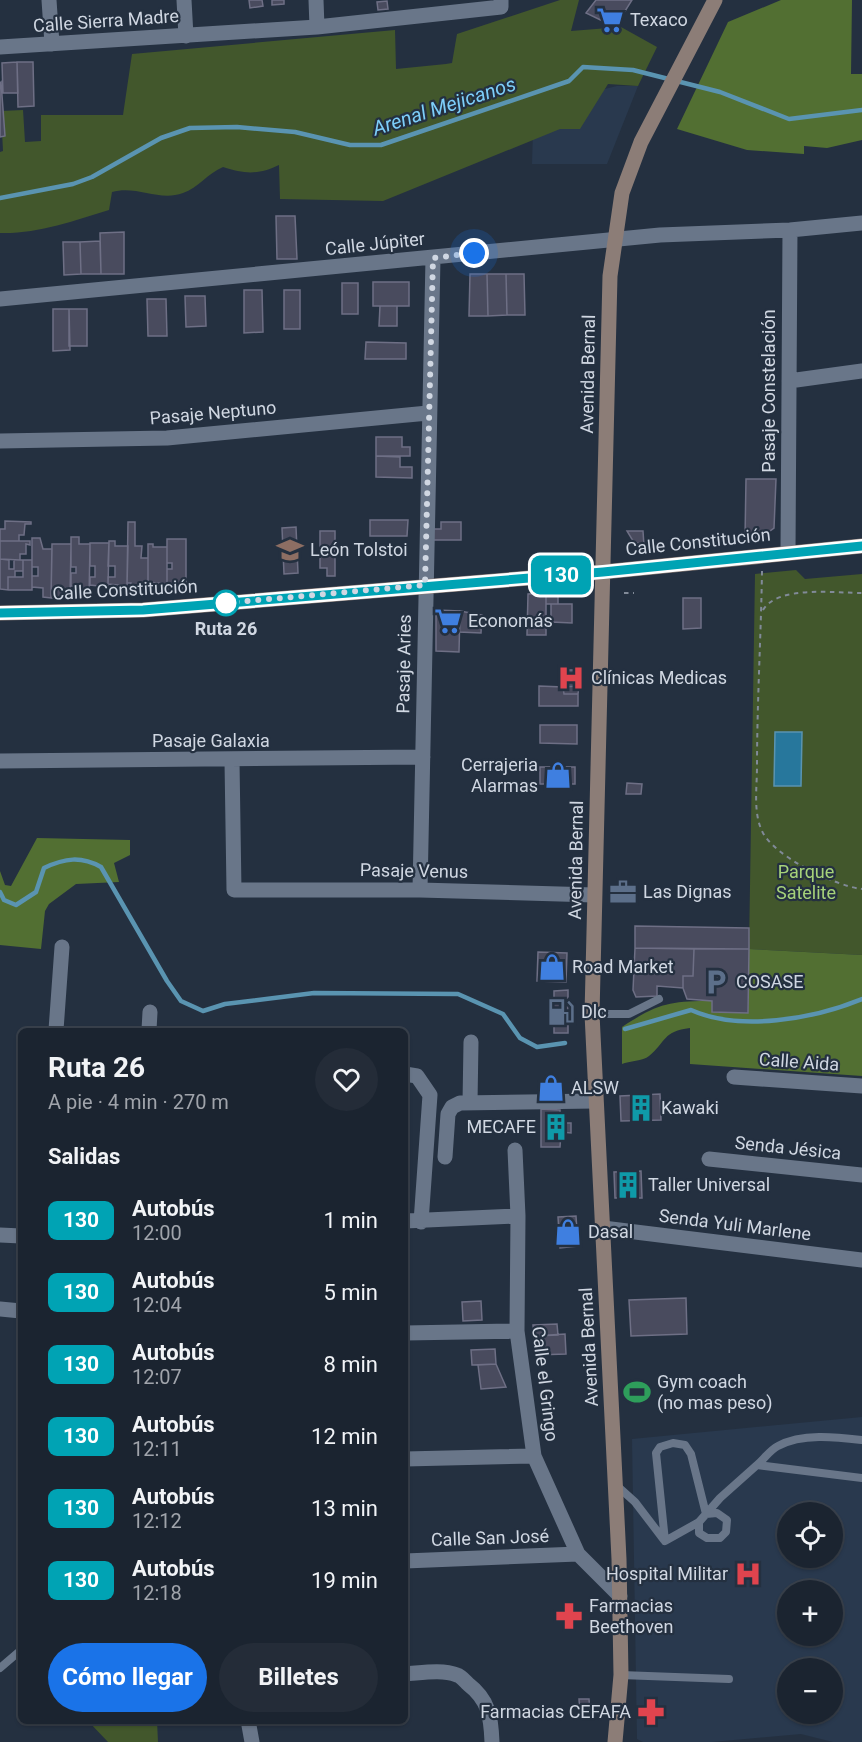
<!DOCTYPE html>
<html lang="es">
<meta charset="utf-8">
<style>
body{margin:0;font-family:Roboto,sans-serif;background:#242c38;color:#f1f3f6;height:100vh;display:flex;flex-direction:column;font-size:22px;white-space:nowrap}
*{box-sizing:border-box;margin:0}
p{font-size:20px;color:#a0a4ab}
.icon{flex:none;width:33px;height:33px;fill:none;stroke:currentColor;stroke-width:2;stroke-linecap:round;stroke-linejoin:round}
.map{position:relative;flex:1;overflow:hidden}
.details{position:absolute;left:18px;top:1028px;width:390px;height:696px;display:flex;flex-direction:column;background:#1b2430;border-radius:9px;box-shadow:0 2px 4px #0004,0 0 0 2px #39414c}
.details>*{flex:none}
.badge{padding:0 12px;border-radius:9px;font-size:21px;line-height:39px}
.controls{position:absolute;left:777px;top:1502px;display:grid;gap:12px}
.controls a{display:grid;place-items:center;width:66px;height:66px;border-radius:50%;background:#1b2430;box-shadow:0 2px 4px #0004,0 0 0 2px #39414c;font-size:30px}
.you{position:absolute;width:30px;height:30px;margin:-15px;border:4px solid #fff;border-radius:50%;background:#1a73e8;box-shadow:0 0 0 9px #1a73e833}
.map>.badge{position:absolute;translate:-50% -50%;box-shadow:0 0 0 3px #fff}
h2{padding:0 30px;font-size:22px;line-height:54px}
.round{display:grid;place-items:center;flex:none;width:63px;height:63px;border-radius:32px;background:#242c38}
.summary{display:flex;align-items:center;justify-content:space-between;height:102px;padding:0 30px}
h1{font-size:28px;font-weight:700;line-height:45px}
.primary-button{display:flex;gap:12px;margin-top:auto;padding:12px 30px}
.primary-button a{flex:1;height:69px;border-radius:36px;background:#1a73e8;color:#fff;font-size:24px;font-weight:700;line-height:69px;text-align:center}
.primary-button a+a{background:#242c38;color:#f1f3f6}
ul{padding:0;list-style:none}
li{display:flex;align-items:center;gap:18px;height:72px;padding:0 30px}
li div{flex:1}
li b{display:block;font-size:22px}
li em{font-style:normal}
li .badge{min-width:66px;font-weight:700;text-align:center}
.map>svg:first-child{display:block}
.built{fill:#29394e;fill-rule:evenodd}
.green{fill:#42572c}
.forest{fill:#526f32}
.water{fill:#27779c;stroke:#5a94b1;stroke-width:1.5}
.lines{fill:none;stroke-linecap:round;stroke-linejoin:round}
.stream{stroke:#5a94b1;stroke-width:4.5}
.building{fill:#494b5e;stroke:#6e6f85;stroke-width:1.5}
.path{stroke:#818a98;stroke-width:2;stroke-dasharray:4.5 4.5;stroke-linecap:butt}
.lane{stroke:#697689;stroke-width:8}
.street{stroke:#697689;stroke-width:15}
.secondary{stroke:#8c7d77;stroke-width:15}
.line-casing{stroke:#fff;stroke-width:14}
.line{stroke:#00a3b4;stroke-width:9}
.walk{stroke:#d0d7e2;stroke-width:6;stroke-dasharray:0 10.8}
.stop-dot{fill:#fff;stroke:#00a3b4;stroke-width:3}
.labels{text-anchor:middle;stroke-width:4.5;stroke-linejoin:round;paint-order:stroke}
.poi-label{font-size:18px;fill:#d0d7e2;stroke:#243040;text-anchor:start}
.street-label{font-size:18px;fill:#d0d7e2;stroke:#243040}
.stop-label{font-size:18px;font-weight:bold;fill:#d0d7e2;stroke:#243040}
.park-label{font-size:18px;fill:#a6d27a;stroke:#243040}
.water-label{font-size:20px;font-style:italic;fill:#7dcef9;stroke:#243040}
</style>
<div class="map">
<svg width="862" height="1742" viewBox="0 0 862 1742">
<rect width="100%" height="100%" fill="#243040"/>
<path class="built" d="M617,86H638L607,164H532L533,132L564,99Z
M862,1417V1742H833L801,1734L712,1742H643L637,1739L632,1439ZM788,1512H832V1557H788ZM788,1590H832V1635H788ZM788,1668H832V1713H788Z"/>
<path class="green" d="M560,0H579L571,31L621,27L657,47L638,86L608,84L580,129H560L383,201L280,199L279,165C258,175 245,174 223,167C208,173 198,188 183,193C159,202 137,185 112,192L109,210C73,221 38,234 0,233V152L3,151L1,111L23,110L25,142L41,141V115H123L132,54L395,30L396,69L446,64L452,63L457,34Z
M796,570L805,579L862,574V955L749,949L755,574Z
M88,1721H157L158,1742H108Z"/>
<path class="forest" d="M781,0H852L851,74H862V140L827,148L804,146V154L747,150L677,129L728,22Z
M37,838L130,840V855L114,863L119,882L76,884L49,904L45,911L41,949L0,945V871L5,885L11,886Z
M749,949L862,955V1076L690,1064V1028C663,1031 666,1042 649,1056C643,1061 629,1061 622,1064V1027C658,1003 670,1001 712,1001V1012L748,1013Z"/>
<path class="water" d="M775,732H802L801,786H774Z"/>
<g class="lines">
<path class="stream" d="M0,198L73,184L92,177L161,138L190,128L237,127L295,132L350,145H381L569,81L583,67L633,70L720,92L789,119L862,110
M0,892L4,900L16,905L36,892L44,868C65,858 81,856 101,867L167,981L181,1001L203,1011L225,1004L314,993L458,994L503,1014L520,1038L537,1047L565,1043
M625,1029L691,1010C740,1032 813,1019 862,999"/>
</g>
<path class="building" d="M249,0H262L263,6L250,8Z
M272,0H284V4L272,5Z
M596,0H632L615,27L586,13Z
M387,1L388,9L378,10L377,2Z
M17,62L18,93H3L2,63Z
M17,62H33L34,106L18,107Z
M1,82L5,136L0,137V83Z
M276,216H295L297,259H277Z
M124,232V274H101L100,233Z
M100,241L101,274H81L80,242Z
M63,242H80L81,274L64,275Z
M470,274H487L488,316H469Z
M487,274H506L507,315L488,316Z
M506,274H524L525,315H507Z
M373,282H409V306H373Z
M342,283H358V314H342Z
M244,290H262L263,332L244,333Z
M284,290H300V329H284Z
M185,296H205L206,326L186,327Z
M147,299H166L167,336H148Z
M380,306H397V326H379Z
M53,309H69L70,350L53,351Z
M69,309H87V346H69Z
M366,342L406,343V359H365Z
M376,437H402V447H410V456H376Z
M376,456L400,457V467H412V478L376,477Z
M746,479H776L774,528L763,536L745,538Z
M370,520H408L407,536H370Z
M5,521L31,522V524H25L24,535H19V541H0V529H5Z
M128,522H135V546H142L141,558H148V594H130L131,583H127Z
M441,522H461V540H433V529H441Z
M296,527L298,573L284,574L282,528Z
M320,531H335V576H327V568H320Z
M627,531H643L644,546L633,541Z
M71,537H79V544H90L89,597H76L77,586H71V573H76V567H71Z
M32,538H40L43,549H52L51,598L43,597V588L32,587V576H38V567H32Z
M167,539H186V592H167V569H172V563H167Z
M0,541H30V545L26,544V554H20V560L0,559Z
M109,541H115V546H128L127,586L108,584V577H115V566H108Z
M90,543H109L108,587L90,585V577H95V566H90Z
M52,544H71L70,598H51Z
M148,544H153V547H167V584L148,582Z
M0,559L9,560V569H14V560H23V571H15V577H8V590L0,589Z
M23,560H32V590H8V577H23Z
M546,593V635H527L528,594Z
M546,593L558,594V604H546Z
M683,598H701V628L683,629Z
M551,604H572V623L551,622Z
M436,610L460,611L459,652L436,651Z
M460,611L482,615L481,633L459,632Z
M563,670H579V686L563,687Z
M539,686L563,687L564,694H578V706H539Z
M579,686L578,694H564L563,687Z
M540,725H577V744L540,743Z
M540,767H575V784H540Z
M627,783L642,784L641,794H626Z
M635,926L749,928V949L635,948Z
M635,948L694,949L693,976H683V988L657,986V996L636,997L633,990Z
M694,949H749L748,1013L712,1012V1001L687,999L683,988V976H693Z
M538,952L567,953L566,982L537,981Z
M568,990V1033H554V991Z
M539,1081H563V1095L539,1094Z
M660,1094L661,1120L621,1121L620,1096Z
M541,1109L560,1110V1123H571V1133L561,1132L560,1147H541Z
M641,1171L642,1198H615L614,1172Z
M576,1216L578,1246L560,1248L558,1217Z
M686,1298L687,1334L631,1336L629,1300Z
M481,1301L482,1320L463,1321L462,1302Z
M557,1324L558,1335L534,1336L533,1325Z
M565,1334L566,1354L535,1355L534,1336Z
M495,1349L496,1364L472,1365L471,1350Z
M496,1364L506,1387L481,1389L478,1365Z
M579,1699H589L590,1713H580Z"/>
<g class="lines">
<path class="path" d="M762,571C761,636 757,702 757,767C757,787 753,812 762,831C773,856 835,886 862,889
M624,593H634
M763,610C778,585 835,593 862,593"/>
<path class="lane" d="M592,1014H629L659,999
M757,1465C764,1459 770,1450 778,1446C802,1433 836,1437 862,1440
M615,1484L635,1502L664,1540
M665,1541L656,1453L660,1447L673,1443L685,1445L691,1454L706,1514L717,1513L727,1520L726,1532L720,1538H707L699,1533V1522
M665,1541L699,1522L720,1498L757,1465L862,1478
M0,1668L21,1650
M621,1675L729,1679"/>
<path class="street" d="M49,0L52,44
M184,0L186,36
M316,0L317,27
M0,47L317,27L501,7V0
M0,299L660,235L790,230L862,223
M789,381L862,371
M0,441L167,438L428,413
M788,552L790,230
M0,761L423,757
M232,761L234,890H420L594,895
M420,890L433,258
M56,1030L62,947
M149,1030L150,1012
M405,1074L417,1076L430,1095L421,1222
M734,1077L862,1086
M470,1103L471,1042
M515,1150L518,1216L517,1331L534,1456L578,1554L620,1596
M445,1157L448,1114L452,1107L460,1103L595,1101
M709,1159L862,1175
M405,1221L518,1216
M603,1228L862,1260
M0,1235L21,1236
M0,1309L21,1311
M405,1333L517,1331
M405,1459L534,1456
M405,1561L578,1554
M405,1674C421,1673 442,1669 457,1675C461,1676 465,1681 468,1684C489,1700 491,1717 492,1742
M248,1720L252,1742"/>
<path class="secondary" d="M0,613L143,610L603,572L862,546
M615,1742L621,1675L619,1559L592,1014L610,276L622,193L641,142L715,0"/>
</g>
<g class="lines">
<defs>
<path id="line" d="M0,613L143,610L603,572L862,546"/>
</defs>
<use href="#line" class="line-casing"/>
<use href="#line" class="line"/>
<path class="walk" d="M226,603L425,585L433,258L474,253"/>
</g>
<defs>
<symbol id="supermarket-bare" viewBox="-9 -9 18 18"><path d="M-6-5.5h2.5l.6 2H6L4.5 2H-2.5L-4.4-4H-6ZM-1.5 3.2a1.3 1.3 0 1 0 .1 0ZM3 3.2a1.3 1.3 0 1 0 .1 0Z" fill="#3f7fe0" stroke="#243040" stroke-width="2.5" paint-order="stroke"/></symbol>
<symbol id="school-bare" viewBox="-9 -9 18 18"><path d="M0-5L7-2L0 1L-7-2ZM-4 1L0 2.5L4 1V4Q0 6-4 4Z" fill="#8d6e63" stroke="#243040" stroke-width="2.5" paint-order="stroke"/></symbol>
<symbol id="hospital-bare" viewBox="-9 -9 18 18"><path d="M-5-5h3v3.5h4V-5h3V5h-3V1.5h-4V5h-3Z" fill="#e0444e" stroke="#243040" stroke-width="2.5" paint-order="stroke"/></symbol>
<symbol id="shop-bare" viewBox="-9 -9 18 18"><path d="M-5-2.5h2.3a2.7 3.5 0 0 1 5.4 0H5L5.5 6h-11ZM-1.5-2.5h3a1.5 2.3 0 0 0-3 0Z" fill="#3f7fe0" stroke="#243040" stroke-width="2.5" paint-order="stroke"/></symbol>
<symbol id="office-bare" viewBox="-9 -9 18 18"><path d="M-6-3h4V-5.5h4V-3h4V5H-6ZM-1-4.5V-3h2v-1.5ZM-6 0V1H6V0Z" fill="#5c6f8a" stroke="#243040" stroke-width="2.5" paint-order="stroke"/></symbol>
<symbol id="parking-bare" viewBox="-9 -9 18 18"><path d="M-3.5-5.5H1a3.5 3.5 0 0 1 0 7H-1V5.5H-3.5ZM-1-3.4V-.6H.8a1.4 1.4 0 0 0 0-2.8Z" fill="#5c6f8a" stroke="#243040" stroke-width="2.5" paint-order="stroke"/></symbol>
<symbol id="fuel-bare" viewBox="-9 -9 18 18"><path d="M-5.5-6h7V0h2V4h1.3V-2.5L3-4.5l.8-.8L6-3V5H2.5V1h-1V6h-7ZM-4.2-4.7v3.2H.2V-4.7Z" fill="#5c6f8a" stroke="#243040" stroke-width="2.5" paint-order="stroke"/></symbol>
<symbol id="building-bare" viewBox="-9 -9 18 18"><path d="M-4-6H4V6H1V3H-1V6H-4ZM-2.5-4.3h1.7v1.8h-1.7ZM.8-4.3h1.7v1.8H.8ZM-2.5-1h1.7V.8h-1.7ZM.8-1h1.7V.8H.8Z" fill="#0f9aa8" stroke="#243040" stroke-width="2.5" paint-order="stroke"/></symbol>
<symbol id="stadium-bare" viewBox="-9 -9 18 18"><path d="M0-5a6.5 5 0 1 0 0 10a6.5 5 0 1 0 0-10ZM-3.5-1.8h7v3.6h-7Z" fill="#2e9e5b" stroke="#243040" stroke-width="2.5" paint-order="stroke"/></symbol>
<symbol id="pharmacy-bare" viewBox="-9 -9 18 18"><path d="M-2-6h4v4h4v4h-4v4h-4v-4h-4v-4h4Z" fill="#e0444e" stroke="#243040" stroke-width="2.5" paint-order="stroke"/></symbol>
</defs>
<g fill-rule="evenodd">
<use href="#supermarket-bare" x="591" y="1" width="38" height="38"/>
<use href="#school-bare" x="271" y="531" width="38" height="38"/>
<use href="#supermarket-bare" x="429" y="602" width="38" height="38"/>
<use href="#hospital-bare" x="552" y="659" width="38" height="38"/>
<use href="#shop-bare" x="539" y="756" width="38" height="38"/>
<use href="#office-bare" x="604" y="873" width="38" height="38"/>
<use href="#shop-bare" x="533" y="948" width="38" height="38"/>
<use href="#parking-bare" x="697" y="963" width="38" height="38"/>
<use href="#fuel-bare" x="542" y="993" width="38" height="38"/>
<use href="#shop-bare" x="532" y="1069" width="38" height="38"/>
<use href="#building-bare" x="622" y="1089" width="38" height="38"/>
<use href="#building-bare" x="537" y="1108" width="38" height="38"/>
<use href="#building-bare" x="609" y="1166" width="38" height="38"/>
<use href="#shop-bare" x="549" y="1213" width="38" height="38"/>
<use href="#stadium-bare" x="618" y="1373" width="38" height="38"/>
<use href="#hospital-bare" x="729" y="1555" width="38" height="38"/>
<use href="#pharmacy-bare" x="550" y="1597" width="38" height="38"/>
<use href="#pharmacy-bare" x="632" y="1693" width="38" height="38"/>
</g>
<circle class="stop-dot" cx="226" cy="603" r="12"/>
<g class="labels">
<g class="poi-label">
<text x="630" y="26">Texaco</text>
<text x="310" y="556">León Tolstoi</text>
<text x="468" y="627">Economás</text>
<text x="591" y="684">Clínicas Medicas</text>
<text x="538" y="771" text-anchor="end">Cerrajeria<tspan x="538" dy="21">Alarmas</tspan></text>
<text x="643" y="898">Las Dignas</text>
<text x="572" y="973">Road Market</text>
<text x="736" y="988">COSASE</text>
<text x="581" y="1018">Dlc</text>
<text x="571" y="1094">ALSW</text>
<text x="661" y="1114">Kawaki</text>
<text x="536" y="1133" text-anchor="end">MECAFE</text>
<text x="648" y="1191">Taller Universal</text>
<text x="588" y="1238">Dasal</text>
<text x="657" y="1388">Gym coach<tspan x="657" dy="21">(no mas peso)</tspan></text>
<text x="728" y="1580" text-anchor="end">Hospital Militar</text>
<text x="589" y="1612">Farmacias<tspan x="589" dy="21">Beethoven</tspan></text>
<text x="631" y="1718" text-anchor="end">Farmacias CEFAFA</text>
</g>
<g class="street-label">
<text transform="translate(106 21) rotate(-4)" y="6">Calle Sierra Madre</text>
<text transform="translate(375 244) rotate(-6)" y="6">Calle Júpiter</text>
<text transform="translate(588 374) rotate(-89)" y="6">Avenida Bernal</text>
<text transform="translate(769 391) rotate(-90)" y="6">Pasaje Constelación</text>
<text transform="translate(213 413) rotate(-5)" y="6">Pasaje Neptuno</text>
<text transform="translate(698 542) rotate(-6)" y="6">Calle Constitución</text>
<text transform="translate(125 590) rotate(-3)" y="6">Calle Constitución</text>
<text transform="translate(404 664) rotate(-89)" y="6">Pasaje Aries</text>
<text x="211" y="747">Pasaje Galaxia</text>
<text transform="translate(576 860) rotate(-89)" y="6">Avenida Bernal</text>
<text transform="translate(414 871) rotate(1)" y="6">Pasaje Venus</text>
<text transform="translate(799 1062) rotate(4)" y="6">Calle Aida</text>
<text transform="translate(788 1148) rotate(6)" y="6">Senda Jésica</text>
<text transform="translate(735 1225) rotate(7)" y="6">Senda Yuli Marlene</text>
<text transform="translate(589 1347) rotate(-93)" y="6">Avenida Bernal</text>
<text transform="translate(545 1384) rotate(83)" y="6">Calle el Gringo</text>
<text transform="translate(490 1538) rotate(-2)" y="6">Calle San José</text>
</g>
<g class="stop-label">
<text x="226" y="635">Ruta 26</text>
</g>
<g class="park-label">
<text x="806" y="878">Parque<tspan x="806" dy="21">Satelite</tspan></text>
</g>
<g class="water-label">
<text transform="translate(444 106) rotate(-18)" y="7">Arenal Mejicanos</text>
</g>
</g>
</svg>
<div class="controls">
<a><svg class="icon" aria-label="locate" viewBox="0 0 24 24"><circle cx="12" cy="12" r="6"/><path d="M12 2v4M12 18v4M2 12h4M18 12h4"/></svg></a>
<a>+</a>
<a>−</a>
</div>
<div class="you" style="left:474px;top:253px"></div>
<b class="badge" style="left:561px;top:575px;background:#00a3b4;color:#fff">130</b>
<section class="details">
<div class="summary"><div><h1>Ruta 26</h1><p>A pie · 4 min · 270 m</p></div><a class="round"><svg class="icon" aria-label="heart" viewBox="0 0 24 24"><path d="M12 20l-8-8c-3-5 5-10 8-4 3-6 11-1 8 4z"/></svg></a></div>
<h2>Salidas</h2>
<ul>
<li><span class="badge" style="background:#00a3b4;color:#fff">130</span><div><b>Autobús</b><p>12:00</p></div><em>1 min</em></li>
<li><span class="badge" style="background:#00a3b4;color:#fff">130</span><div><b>Autobús</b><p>12:04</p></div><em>5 min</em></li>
<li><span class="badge" style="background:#00a3b4;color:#fff">130</span><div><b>Autobús</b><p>12:07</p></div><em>8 min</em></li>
<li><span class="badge" style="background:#00a3b4;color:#fff">130</span><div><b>Autobús</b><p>12:11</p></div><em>12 min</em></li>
<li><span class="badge" style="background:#00a3b4;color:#fff">130</span><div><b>Autobús</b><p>12:12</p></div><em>13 min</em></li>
<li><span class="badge" style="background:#00a3b4;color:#fff">130</span><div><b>Autobús</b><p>12:18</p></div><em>19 min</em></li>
</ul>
<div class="primary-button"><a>Cómo llegar</a><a>Billetes</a></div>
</section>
</div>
